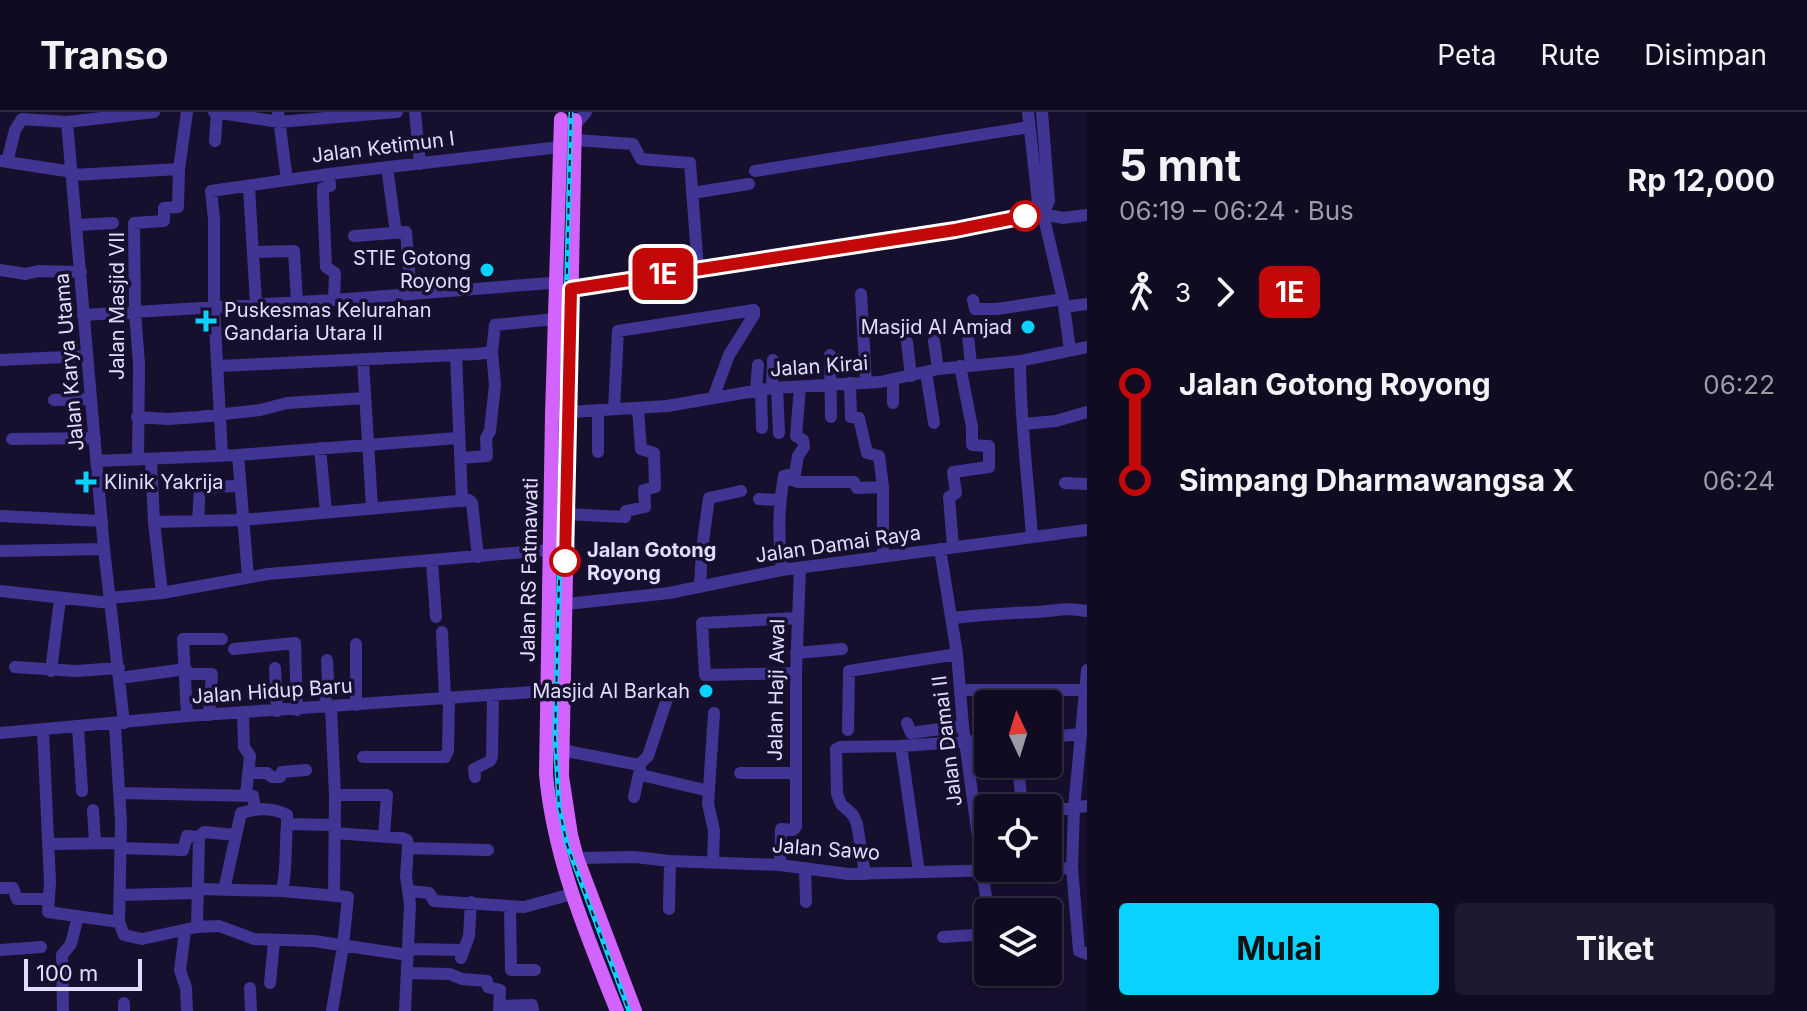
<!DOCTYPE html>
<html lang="id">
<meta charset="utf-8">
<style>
body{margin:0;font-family:Inter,sans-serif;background:#1e192f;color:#f1f3f6;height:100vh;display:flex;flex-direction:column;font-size:30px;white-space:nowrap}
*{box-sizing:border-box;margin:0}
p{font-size:26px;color:#9c9ba5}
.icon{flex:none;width:44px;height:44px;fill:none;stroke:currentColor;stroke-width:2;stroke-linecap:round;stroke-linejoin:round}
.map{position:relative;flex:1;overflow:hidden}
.drawer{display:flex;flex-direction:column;background:#110b22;width:720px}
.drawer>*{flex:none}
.badge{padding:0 16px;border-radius:12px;font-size:28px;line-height:52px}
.needle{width:52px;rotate:356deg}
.tools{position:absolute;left:974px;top:578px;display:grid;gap:16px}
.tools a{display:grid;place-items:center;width:88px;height:88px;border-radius:8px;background:#110b22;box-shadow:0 4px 12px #0003,0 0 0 2px #302b40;font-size:40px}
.scale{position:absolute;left:24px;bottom:20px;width:118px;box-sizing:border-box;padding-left:8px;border:4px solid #e3dcff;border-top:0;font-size:22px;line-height:28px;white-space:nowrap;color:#e3dcff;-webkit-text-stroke:6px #170f2e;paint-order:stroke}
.map>.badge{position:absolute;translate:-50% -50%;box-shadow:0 0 0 4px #fff}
.legs{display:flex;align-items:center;gap:12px;height:88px;padding:0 32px;font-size:26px}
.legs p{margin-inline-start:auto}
.summary{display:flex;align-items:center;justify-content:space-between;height:136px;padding:0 32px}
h1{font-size:44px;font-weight:700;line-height:60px}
.cta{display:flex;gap:16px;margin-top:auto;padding:16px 32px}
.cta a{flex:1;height:92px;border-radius:8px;background:#08d2ff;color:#111;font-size:32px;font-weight:700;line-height:92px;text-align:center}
.cta a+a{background:#1e192f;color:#f1f3f6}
ul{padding:0 32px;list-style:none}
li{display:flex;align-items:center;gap:28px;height:96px;font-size:30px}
li i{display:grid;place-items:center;width:12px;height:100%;margin:0 10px;background:currentColor}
li i::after{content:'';width:20px;height:20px;margin:-10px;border:6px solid;border-radius:50%;background:#110b22}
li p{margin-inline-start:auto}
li:first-child i{background:linear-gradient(#0000 50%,currentColor 0)}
li:last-child i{background:linear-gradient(currentColor 50%,#0000 0)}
header{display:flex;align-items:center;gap:48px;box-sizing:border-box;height:112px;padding:0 40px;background:#110b22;border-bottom:2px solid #302b40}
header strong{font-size:38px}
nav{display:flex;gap:44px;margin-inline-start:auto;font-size:28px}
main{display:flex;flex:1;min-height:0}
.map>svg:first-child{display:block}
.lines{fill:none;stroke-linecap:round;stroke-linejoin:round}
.minor{stroke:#403592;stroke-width:12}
.major{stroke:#d263ff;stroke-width:14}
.rail-casing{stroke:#08d2ff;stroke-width:5}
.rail{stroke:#170f2e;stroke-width:2;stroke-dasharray:6;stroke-linecap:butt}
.line-1-casing{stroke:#fff;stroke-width:18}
.line-1{stroke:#c20809;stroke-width:12}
.stop-1-dot{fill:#fff;stroke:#c20809;stroke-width:4}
.poi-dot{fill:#08d2ff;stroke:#170f2e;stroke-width:3}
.labels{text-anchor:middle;stroke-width:7;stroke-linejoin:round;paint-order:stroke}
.street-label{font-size:20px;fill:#e3dcff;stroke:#170f2e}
.poi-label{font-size:20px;fill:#e3dcff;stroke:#170f2e;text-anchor:end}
.stop-label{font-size:20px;font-weight:bold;fill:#e3dcff;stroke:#170f2e;text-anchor:start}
</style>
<header>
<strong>Transo</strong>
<nav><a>Peta</a><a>Rute</a><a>Disimpan</a></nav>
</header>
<main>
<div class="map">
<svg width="1087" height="899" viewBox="0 0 1087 899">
<rect width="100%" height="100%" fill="#170f2e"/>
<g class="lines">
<path class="minor" d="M214,0L279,10L397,0
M278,0L287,68
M415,0L420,52
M1028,0L1038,90L1043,102L1063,187L1070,238
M1042,0L1049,89L1043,102
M67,10L104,437L124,611
M575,13L586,0
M575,28L633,32L641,47L690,51L698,157
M215,29L217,1
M1,49L73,60
M7,50L15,18L22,7L67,10L154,0
M387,55L396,121
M755,59L1029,15
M329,62L330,74L323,76V83L326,155L335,161L334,188
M73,63L179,57
M249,75L256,192
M692,81L749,72
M78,113L113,111
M354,124L406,120L411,182
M253,140L294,139L297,190
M0,158L26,162L38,159L81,160
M571,177L955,118L1025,104L1043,102L1063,106L1087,103
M861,182L866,271
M973,188L975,197H997L1063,187
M1064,195L1087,192
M83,203L334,188L563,170
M968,224L971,253
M934,229L938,257
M907,230L911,264
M456,243L462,389
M830,243L831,305
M0,248L87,244
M363,249L372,395
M1020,249C1020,308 1028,366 1032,425
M219,254L477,242L492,240L495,213L555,207
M926,260L934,311
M893,267V291
M850,271L851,305L859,306L867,341L879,344L883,375V445
M772,276L773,248
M777,276L779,321
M761,277L762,316
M756,278L758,253
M54,288L91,287
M614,297L618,219L754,198V203L729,243L713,286
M569,300L667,294L772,276L880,270L938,257L1020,249L1087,235
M137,305L167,307L198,305L260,298L287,291L365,286
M1024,312L1056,309L1087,300
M12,327L95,326
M320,336L326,400
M598,340V298
M222,343L214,195V107L211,79L329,62L560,35
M238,343L248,465
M460,346L487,344L486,326L490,319L495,273L492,240
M151,347L154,410L162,481
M138,348L139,252L135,200L134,111L164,109V96L178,95L179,57L187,0
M97,349L238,343L458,326
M792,364V368L798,370H854L857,376L883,375
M1065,371L1087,372
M759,387L780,388
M566,402L625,405L626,399L645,395L644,378L655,375L654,341L641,337L638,297
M0,404L102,409
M198,409L200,375L240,374
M154,410L242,408L469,388L472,391L478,445
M953,435L949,385L956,381L953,360L989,355V334L972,333V315L960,254
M940,437L957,542L963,614L988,800
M0,439L104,437
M432,450L436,505
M782,458C778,426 778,396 784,364L795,362L798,344L804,335L803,328L796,324L800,275
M700,475L702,437L709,386L741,379
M0,479L110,491
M109,486L162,481L268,462L549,438
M548,494L669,481L782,458L1087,418
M952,506C980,503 1007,501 1036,500C1056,499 1065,495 1087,499
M442,520L445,586
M234,537L295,531L297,598
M796,541L842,537
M327,548L328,570L324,578L327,595
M15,555L76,559L119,556
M275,556L277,599
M1087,558L1074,696L1072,756L1079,839L1087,842
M51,559L60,487
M796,561L705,563L702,511L797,506
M187,562H212L209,603
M120,566L186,557
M961,578H1085
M356,593V532
M331,595L335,683L334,783
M243,601L244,635L250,644L246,683
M187,604L183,527H222
M907,611L911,621L963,614
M115,613L121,711L119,810L124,823L142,827L197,815L219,814L254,827L314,829L408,843
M78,616L82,679
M848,618L849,559L957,542
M43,619L50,770L48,800L119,810
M0,621L187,604L547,579
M1048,625L1081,622
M901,634L919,760
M561,638L639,653
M363,645H445L448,639L449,586
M1018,652L1022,696
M639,653L641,663L709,679
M639,653L648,644L667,587
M248,661H267L272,665H280L282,660L306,658
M740,661H795
M475,665L474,657L490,649L492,645L493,584
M120,681L253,684L255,697
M335,683H387L384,724
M634,685L639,662
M93,698L95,730
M1048,699L1087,694
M335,721L402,726L407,728L408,736
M49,732L121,731
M121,736L183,738L187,724L199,725L204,720L235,723
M408,736L488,738
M577,746L635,745L670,749L780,753L848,762L1072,756
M713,751L714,718L708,692L714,601
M780,753L781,717L793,718L796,715V561L800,456
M805,756L806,790
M865,762L857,712L853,703L841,692L837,682L836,637L840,635L901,634L988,628
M0,776H13L17,787H49
M197,777L282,779L348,785L343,834L332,899
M224,778L241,701C257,696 272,695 287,703V712L335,713
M282,779C287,757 285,735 287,712
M410,779L429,781L434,789L524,795L572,782
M120,783L197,781
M510,794L511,858H535
M669,797L670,749
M197,815L199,725
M185,819L180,858L186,876L187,899
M943,825L988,822
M408,837L462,838
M0,838L41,835
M461,846L469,824L471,790
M993,860V861
M407,861L450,862L462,867L487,869L488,875L500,878L499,899
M270,871L274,829
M250,876L251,899
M500,894L532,893L533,899
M63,899L62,843L71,832L78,804
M124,899V891
M405,899L410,792L406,764L408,736"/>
<path class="major" d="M561,7L552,303L546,662C554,748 586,821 617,899
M575,8L562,664L571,723L577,746L635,899"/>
<defs>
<path id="rail" d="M571,0L555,626L559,695L567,733L629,899"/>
</defs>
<use href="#rail" class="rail-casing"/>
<use href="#rail" class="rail"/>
</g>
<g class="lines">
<defs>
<path id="line-1" d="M565,449L571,177L955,118L1025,104"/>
</defs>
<use href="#line-1" class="line-1-casing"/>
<use href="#line-1" class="line-1"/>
</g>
<g class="stop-1-dot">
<circle cx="1025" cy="104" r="14"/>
<circle cx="565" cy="449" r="14"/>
</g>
<g class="poi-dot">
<circle cx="487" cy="158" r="8"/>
<path d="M202 197h8v8h8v8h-8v8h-8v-8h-8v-8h8z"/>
<circle cx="1028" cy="215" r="8"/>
<path d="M82 358h8v8h8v8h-8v8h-8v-8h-8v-8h8z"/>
<circle cx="706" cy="579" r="8"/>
</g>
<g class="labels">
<g class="street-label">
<text transform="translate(383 35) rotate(-7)" y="7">Jalan Ketimun I</text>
<text transform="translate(117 194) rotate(-90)" y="7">Jalan Masjid VII</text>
<text transform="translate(69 250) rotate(-95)" y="7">Jalan Karya Utama</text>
<text transform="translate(819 254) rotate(-4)" y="7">Jalan Kirai</text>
<text transform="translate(838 432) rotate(-8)" y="7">Jalan Damai Raya</text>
<text transform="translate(529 458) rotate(-89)" y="7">Jalan RS Fatmawati</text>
<text transform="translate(776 578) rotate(-89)" y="7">Jalan Haji Awal</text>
<text transform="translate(272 579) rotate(-4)" y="7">Jalan Hidup Baru</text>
<text transform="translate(947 629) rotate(-97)" y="7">Jalan Damai II</text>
<text transform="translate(826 737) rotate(4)" y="7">Jalan Sawo</text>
</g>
<g class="poi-label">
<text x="471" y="153">STIE Gotong<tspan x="471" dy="23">Royong</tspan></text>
<text x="224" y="205" text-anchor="start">Puskesmas Kelurahan<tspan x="224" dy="23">Gandaria Utara II</tspan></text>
<text x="1012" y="222">Masjid Al Amjad</text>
<text x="104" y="377" text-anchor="start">Klinik Yakrija</text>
<text x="690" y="586">Masjid Al Barkah</text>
</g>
<g class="stop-label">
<text x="587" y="445">Jalan Gotong<tspan x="587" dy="23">Royong</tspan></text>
</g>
</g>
</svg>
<div class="tools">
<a><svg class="needle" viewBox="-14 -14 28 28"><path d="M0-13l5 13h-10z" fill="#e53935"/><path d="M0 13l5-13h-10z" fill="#9c9ba5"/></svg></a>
<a><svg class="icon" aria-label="locate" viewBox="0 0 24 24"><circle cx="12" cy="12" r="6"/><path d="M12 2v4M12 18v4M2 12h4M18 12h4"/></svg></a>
<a><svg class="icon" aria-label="layers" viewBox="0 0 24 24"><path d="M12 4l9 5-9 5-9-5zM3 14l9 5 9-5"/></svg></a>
</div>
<div class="scale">100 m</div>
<b class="badge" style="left:663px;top:162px;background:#c20809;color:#fff">1E</b>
</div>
<section class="drawer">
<div class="summary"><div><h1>5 mnt</h1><p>06:19 – 06:24 · Bus</p></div><b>Rp 12,000</b></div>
<div class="legs"><svg class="icon" aria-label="walk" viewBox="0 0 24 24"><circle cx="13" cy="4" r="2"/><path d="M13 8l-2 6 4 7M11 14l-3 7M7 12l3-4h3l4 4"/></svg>3<svg class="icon" aria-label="forward" viewBox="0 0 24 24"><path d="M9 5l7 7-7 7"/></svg><b class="badge" style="background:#c20809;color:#fff">1E</b></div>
<ul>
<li><i style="color:#c20809"></i><b>Jalan Gotong Royong</b><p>06:22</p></li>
<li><i style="color:#c20809"></i><b>Simpang Dharmawangsa X</b><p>06:24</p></li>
</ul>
<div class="cta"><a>Mulai</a><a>Tiket</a></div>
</section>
</main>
